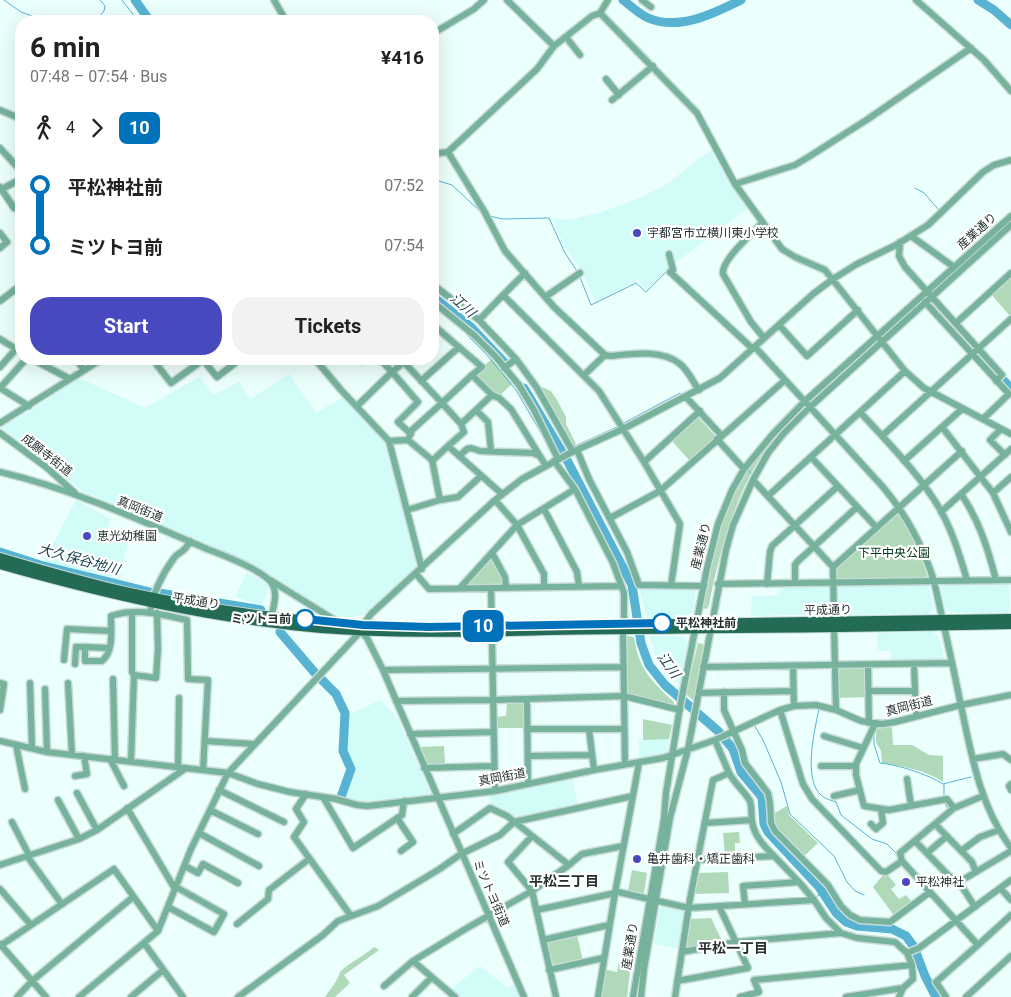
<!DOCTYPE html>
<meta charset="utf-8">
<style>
body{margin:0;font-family:Roboto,"Noto Sans JP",sans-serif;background:#f2f2f2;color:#222;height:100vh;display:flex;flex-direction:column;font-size:19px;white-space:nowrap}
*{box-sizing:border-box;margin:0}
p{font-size:16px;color:#767676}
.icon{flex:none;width:28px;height:28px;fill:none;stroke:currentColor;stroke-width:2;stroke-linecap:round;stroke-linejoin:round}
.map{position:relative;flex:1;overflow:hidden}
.details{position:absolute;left:15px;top:15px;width:424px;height:350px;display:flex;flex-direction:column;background:#fff;border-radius:20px;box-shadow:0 5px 20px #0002}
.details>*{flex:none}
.badge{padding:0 10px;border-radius:8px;font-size:18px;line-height:32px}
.map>.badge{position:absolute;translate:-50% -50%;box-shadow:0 0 0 2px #fff}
.legs{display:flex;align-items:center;gap:8px;height:55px;padding:0 15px;font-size:16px}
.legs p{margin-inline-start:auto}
.head{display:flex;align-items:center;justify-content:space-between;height:85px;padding:0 15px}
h1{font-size:28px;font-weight:700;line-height:38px}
.action{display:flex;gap:10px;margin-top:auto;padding:10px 15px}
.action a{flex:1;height:58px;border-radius:20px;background:#4949bf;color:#fff;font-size:20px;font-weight:700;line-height:58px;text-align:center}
.action a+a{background:#f2f2f2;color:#222}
ul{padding:0 15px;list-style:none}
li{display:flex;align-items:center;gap:18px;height:60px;font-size:19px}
li i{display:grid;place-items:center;width:8px;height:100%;margin:0 6px;background:currentColor}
li i::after{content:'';width:12px;height:12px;margin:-6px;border:4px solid;border-radius:50%;background:#fff}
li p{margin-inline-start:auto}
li:first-child i{background:linear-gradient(#0000 50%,currentColor 0)}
li:last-child i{background:linear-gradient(currentColor 50%,#0000 0)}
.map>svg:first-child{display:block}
.built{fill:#d1fcf7}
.green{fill:#afd9b8}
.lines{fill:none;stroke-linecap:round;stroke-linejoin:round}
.stream{stroke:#58b3d2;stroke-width:1}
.river{stroke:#58b3d2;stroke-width:9}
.minor-casing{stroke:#c7dad7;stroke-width:9}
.major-casing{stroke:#c7dad7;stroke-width:10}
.minor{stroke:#76b29c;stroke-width:6}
.major{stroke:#236b55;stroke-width:8}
.line-1-casing{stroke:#fff;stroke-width:11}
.line-1{stroke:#0072bc;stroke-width:8}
.poi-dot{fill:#4949bf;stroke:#fff;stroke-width:2}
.stop-1-dot{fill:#fff;stroke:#0072bc;stroke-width:2.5}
.labels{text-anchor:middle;stroke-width:4.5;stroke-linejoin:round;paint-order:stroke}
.street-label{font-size:12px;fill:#253130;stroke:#fff}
.poi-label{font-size:12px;fill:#253130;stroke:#fff;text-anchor:start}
.park-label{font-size:12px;fill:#033717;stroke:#fff}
.stop-label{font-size:12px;font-weight:bold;fill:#253130;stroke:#fff;text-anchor:end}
.water-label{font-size:14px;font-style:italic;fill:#1b4452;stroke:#fff}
.neighbourhood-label{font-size:14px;font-weight:bold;fill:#253130;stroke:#fff}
</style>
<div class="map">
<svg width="1011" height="997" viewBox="0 0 1011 997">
<rect width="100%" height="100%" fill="#ebfffc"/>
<path class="built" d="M711,150L730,184L748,208L670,267L646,289L638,280L595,302L582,272L564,245L552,218L569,220L602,212L637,199L664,186Z
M289,374L316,413L345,396L385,441L417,567L363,615L341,618L256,567L82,491L1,427L30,411L79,378L145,408L199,377L214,395L239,382L250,399Z
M76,500L111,519L107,531L128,541L119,582L44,562Z
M247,572L270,586L261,607L236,596Z
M1009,582L1010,613H951L945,608L940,586L943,583Z
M926,584L929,587L934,608L929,614L837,615V586Z
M828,585L830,588L831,612L828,614L751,616L752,596L780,595L781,587Z
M639,588L696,589L693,612L686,617L647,618Z
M933,632L939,637L944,659L942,661L891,663V651H877L878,633Z
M649,636H682L687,643L680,685L664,671L657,660Z
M380,700L397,717L430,792L428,795L360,802L341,797L351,769L343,752L347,716Z
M669,739L667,754L664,756L639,760V740Z
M572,777L578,806L516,818H513L490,806L489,795Z
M663,906L683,910L685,913L679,949L654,944L660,908Z
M480,966L507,987L515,984L521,997H457L449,991Z"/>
<path class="green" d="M1011,276V315L1010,316L991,294Z
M492,359L512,384L499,396C490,391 477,383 476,372Z
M540,386L551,391L557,400L566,417V424L576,444L569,448L535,390Z
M800,412C790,424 777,434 768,446C736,490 719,552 709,605L707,609L702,608L713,546L733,490L749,467L766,447Z
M697,416L716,437L690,461L671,440Z
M894,514H898C912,534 921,552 927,576L924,579L837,580L836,566Z
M489,558H493L502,576L503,583L501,586L468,587L467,583Z
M628,636L634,637C638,668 652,682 674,702L673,706L629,696L626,693L625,639Z
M698,643L703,644V649L694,701L686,694Z
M862,667L866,670V697L838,698V668Z
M521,700L524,703V728H496L495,717L506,716L507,701Z
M643,719L672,725L669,739L643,740Z
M890,727L892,728L893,745H912L929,755L943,756V782C926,770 902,766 882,763L881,751L876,742V729Z
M444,746L445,764L428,765L418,747Z
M787,806L789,815L818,843L803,857C791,844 774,833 773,814Z
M739,832L740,843H735V856H725L723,833Z
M632,870L647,873L644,893L641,894L628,891Z
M728,872L729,893L693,894L698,873Z
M884,874H887L896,885L891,889L899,899L906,895L913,903L895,917L873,887Z
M711,918L723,943L688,949L685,946L689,919Z
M577,935L583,961L553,968L551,965L546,944L548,941Z
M374,947L379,950L344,975L350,983L335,997H325C330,989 338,981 340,972C351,961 363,957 374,947Z
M619,962L631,964L627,997H601L604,969L617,972Z"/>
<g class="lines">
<path class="stream" d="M4,0L21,12L46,21
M122,0L138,21
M95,21L104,11L105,6L100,0
M978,59L995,78
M432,179L452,185L483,214
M915,188L924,193L939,210
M489,216L503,219L549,218L565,253L577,271
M580,277L591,305L636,283L646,292L669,269
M460,328L486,354L516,390L545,440
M699,415L718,436
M622,424L680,393L682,395
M571,443L575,446L619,426
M560,448L565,446
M747,469L753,476
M341,706L345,707
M819,709C815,729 802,780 822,796C825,799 831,800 836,802L841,815L872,839L887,844L897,854
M754,725L763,740L781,782L790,814L834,856L847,882L855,891L864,895
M874,735V744L880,763C899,765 927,774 943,784L971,777
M944,798V784
M944,802L948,809
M816,897L823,892"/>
<path class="river" d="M135,0L150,21
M623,0C631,6 639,14 648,18C679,31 713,14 741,0
M978,0L994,10L1011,25
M432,296L471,327L504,362
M1003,380L1011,388
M524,388L568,462L632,585L641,643L649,665L665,685L718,731L733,749L741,772L762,797L764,824L768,832L819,887L837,914L846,922L857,926L892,929L906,936L914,947L925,976L936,997
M0,552L40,565L150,592
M159,593L261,610
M280,632L315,673
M321,679L336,694L345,713L343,751L351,769L341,797"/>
<defs>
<path id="minor" d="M274,0L286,21
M507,0L554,46
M608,0L600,13L697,113L735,184L782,249L795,257L825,270L905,371L924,388L1011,434
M642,0L651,7
M916,0L984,60L1011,91
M432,34L474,9L484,0
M566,37L580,55
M606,79L619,95
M612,100L653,66
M0,110L21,119
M0,148L21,171
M448,152L537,69L554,46L592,16L600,13
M432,154L448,152L484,211L505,251L554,307L605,355L611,356C632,354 662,349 680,364C688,370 693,382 699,390
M735,184L795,165L810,156L868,119L971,48
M0,187L14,208
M0,190L21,179
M762,223C752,234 721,260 723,274L751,322L764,338
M0,233L7,242L0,248
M911,236L954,267
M900,242L899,256L905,267L1002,375L996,381
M669,254L673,270L670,272L753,349
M525,273L503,295L599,391L644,462L680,524L671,585
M432,284L479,320L503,295
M545,297L580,273
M0,301L21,285
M432,301L475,336L496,357L519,385L534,410L558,459
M925,302L1009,394L983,419
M479,320L516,359L537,388L573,452
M956,323L1011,273
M432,324L482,367L472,375L492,395L499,398L511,409L546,466
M779,325L807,356L858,310
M0,339L21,352
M755,347L883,487C907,516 922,544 934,581C943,621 952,661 960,701C971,752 979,805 1011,848
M32,359L70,379
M76,359L84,370
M165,359L157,365L171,383L203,360L217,377L234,364L230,359
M315,359L341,390L389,441L422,569
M380,359L392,372L404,362
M401,359L442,403L472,375
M362,361L365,359
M0,367L16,349
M504,368L516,359
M584,375L605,355
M421,381L459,347
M0,388L26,359
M0,388L29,406
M686,397L721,435
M357,406L392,372L418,402L398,422L411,434
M476,410L488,422L491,451
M860,412C888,443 920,474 941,511C953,533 960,556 967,580
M0,423L102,359
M461,424L492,395
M942,427L993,493L1011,532
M1001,429L990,440L1005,455
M0,433L46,467L75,493
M882,436L1011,319
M717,439L744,469
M389,441L408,440L412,430L442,403L461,424L464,432L448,446L502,494
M577,450L589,479L627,552L639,585L704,586
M459,456L467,449L471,448L480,451L533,453L540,456
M811,457L876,527
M432,461L448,446
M554,461L575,489L613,563L624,593V624
M904,461L962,409
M644,462L700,411
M0,472C72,489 140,520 207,549C223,555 261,570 271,582C279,593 273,607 271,619
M753,480L833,567L834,621
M993,493L1011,477
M961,494C979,520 988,549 996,580
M768,496L905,371
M440,500L458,497L481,476
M495,500L517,525L544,574V587
M544,509L577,572L579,586
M407,510L440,500L432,460L408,440
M941,512L1011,449
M610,518L660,491L785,380
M492,553L505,577L506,587
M833,567L962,451
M416,574L429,589L621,586
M270,580L338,622
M795,583V565L797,562L857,507
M718,584L1011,580
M767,584L770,552L772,546L838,486
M460,588L517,525L575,489
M491,588L495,791
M150,612C153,593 163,573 174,558C180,550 184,554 190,541
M132,613V672L134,675
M834,627L836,710
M623,630L625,764
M361,631L367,638L383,670L524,997
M109,648L85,647V661H102C114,651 111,631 111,616C136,607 163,615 187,620L188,679L208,680L203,770
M64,660L67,629L111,631
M75,664L76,647H85
M868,665L869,723
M914,665L916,716
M793,666L794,706
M703,667L952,663
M383,670L624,667
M113,679L115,760
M0,683L4,684L0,710
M30,683L32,748
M68,683L72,755
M45,689L47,752
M869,691H914
M724,692V710L742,750L745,763L768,793L770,803L771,823L775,831L828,885L841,906L850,915L860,920L890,922L930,892
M699,693L793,691
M527,699L528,783
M396,701L493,700L624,696L680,710
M780,710L803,784L812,799L881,871L886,872L902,861L978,945L936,982L946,997
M875,724L856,764V775L864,806L889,810L947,799L954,808
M527,729H624
M589,729L594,770
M410,734L494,732
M824,736L863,748
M0,741L47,752L228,773L258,784L290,792L336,799L357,805L368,806L495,791L594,770L663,758L715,740L780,710L794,706L816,705L836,710L861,721L882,724L895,722L961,705L1011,695
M205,741L254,744
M16,745L25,789
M528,756L592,755
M110,759L124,786
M973,759L1003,754L1011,760
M131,761L134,675L156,678L158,649L157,613
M821,766H856
M178,767L179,698
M424,768L494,766
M729,773C735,784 745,792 750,801C752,807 751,814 752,821C754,836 764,846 774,856
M75,776L87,774L84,756
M907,779L911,805
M1011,784L1009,786L1011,790
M219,790L284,822
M77,793L97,830
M306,794L296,809L304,822L294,837L351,916
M834,796L860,790
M323,797L353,848L402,815L404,801
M58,800L79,839
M127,808L175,889
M210,810L258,834
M397,818L413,842L401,851
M12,822L29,855
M705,823L752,820
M871,824L876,829L883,823L881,809
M935,824L972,862L976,872
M199,833L259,866
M453,834L490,808L507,816L569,865
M532,836L508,862L532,891L569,865L582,854L623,846
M915,841L949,876L959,882
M961,851L980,837L999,830
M927,853L947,836
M27,856L61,903
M698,860L774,856L799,882
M902,861L900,853L954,808L983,796
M0,865L79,839L97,830L186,768
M185,866L198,873L203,864L238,883
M1000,888L1011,900
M0,889L31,925
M745,904L743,886L799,882L814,900
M168,907L214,932L224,914L176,887
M975,907L959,882L1011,851
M537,910L615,893L639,763
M237,924L268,899L269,890L309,859
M543,940L609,925
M144,943L183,997
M0,944L46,997
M978,945L1011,915
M0,946L114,869L158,931
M907,953L919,948L1011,880
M549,970L603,958
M677,981L748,968L719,906
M384,986L413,961
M17,997L32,981L133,897
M79,997L158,931L191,849L228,773L361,631L363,625L371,614L495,500L522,479L572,452L623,429L720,378L813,294L833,279L857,264L896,245L928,225L983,172L994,165L1011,160
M131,997L163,970
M238,997L323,935L338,921L378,906L438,870L461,854L500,835L514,822L633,796
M412,997L432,977
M455,997L413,961L467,928L532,891L556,997
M598,997L615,893L618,892L689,908L814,900L826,918L841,933L736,942L682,952
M633,997L664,819L666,793L680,707L707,568L718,524L732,490L744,469L772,435L805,401L1011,216
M641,997L644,969L670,818L688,749L726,550L733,525L753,480L768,453L784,433L810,407L1011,225
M675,997L690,899L713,780L729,773L715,740
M740,997L759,992L754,980L912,965L907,953L895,942L857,938L841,933
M846,997L903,988
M899,997L903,988L913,979L912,965
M966,997L1011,956"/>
<path id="major" d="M0,557C41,569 83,581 125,591C225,613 328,625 430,627L1011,618
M0,565C106,595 210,619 321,629C425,637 528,630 632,630C759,629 885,628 1011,625"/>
</defs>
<use href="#minor" class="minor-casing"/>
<use href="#major" class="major-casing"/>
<use href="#minor" class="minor"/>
<use href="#major" class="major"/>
</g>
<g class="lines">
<defs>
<path id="line-1" d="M305,619L363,625L430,627L662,623"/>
</defs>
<use href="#line-1" class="line-1-casing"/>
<use href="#line-1" class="line-1"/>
</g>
<g class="poi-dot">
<circle cx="637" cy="233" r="5"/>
<circle cx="87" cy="536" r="5"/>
<circle cx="637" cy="859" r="5"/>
<circle cx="906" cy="882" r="5"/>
</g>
<g class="stop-1-dot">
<circle cx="305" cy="619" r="9"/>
<circle cx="662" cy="623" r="9"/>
</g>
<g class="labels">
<g class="street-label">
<text transform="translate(977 231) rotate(-42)" y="4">産業通り</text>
<text transform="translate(47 455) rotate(38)" y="4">成願寺街道</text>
<text transform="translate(140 509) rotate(22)" y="4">真岡街道</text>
<text transform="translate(701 546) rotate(-76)" y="4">産業通り</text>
<text transform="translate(196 601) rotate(9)" y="4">平成通り</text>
<text transform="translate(828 610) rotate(-1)" y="4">平成通り</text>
<text transform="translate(909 706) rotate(-14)" y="4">真岡街道</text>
<text transform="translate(502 777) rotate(-11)" y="4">真岡街道</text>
<text transform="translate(491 893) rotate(66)" y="4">ミツトヨ街道</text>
<text transform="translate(630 946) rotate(-81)" y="4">産業通り</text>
</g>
<g class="poi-label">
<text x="647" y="237">宇都宮市立横川東小学校</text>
<text x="97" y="540">恵光幼稚園</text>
<text x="647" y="863">亀井歯科・矯正歯科</text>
<text x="916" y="886">平松神社</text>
</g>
<g class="park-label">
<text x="894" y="557">下平中央公園</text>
</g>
<g class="stop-label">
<text x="291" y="623">ミツトヨ前</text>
<text x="676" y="627" text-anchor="start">平松神社前</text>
</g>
<g class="water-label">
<text transform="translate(463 305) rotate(42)" y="5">江川</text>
<text transform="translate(79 559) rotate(15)" y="5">大久保谷地川</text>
<text transform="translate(669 665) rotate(54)" y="5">江川</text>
</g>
<g class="neighbourhood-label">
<text x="564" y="886">平松三丁目</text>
<text x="733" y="953">平松一丁目</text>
</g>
</g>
</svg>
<b class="badge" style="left:483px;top:626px;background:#0072bc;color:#fff">10</b>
<section class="details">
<div class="head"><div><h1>6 min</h1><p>07:48 – 07:54 · Bus</p></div><b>¥416</b></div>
<div class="legs"><svg class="icon" aria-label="walk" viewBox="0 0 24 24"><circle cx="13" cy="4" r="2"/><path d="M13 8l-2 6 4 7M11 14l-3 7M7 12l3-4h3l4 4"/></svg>4<svg class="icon" aria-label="forward" viewBox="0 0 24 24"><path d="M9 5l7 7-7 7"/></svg><b class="badge" style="background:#0072bc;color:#fff">10</b></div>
<ul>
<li><i style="color:#0072bc"></i><b>平松神社前</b><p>07:52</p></li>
<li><i style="color:#0072bc"></i><b>ミツトヨ前</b><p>07:54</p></li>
</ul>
<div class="action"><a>Start</a><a>Tickets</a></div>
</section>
</div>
